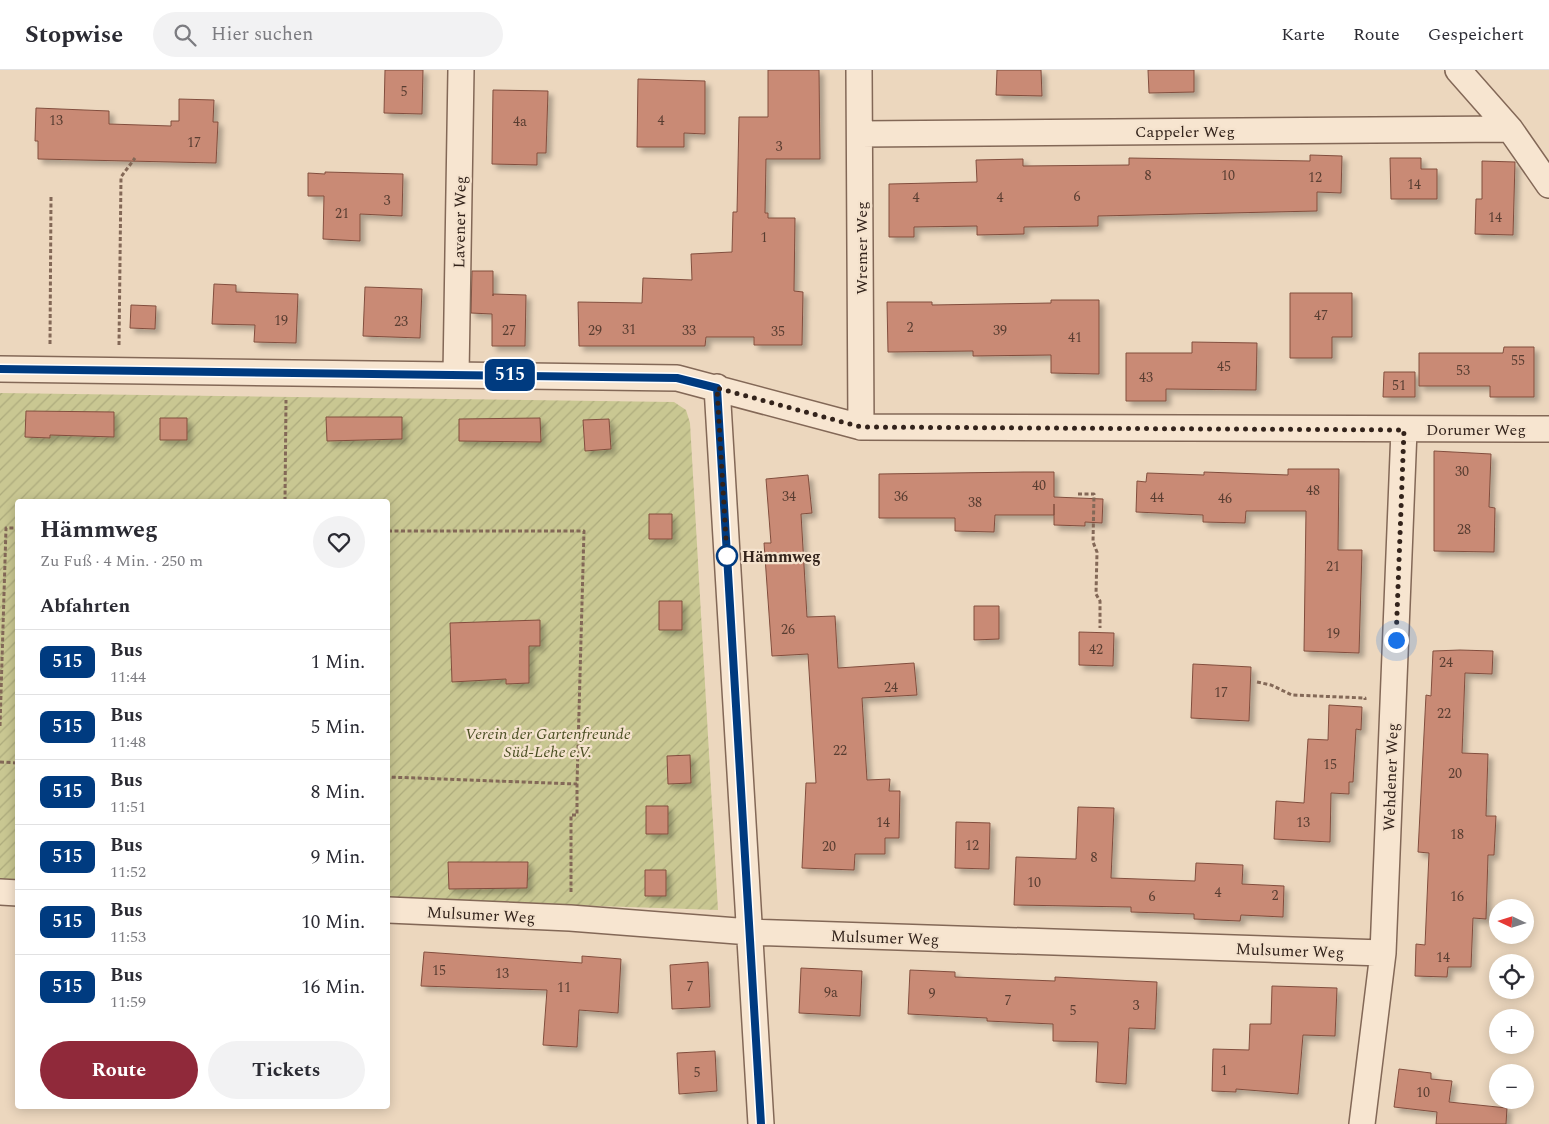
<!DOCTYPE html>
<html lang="de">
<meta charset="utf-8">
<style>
body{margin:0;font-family:Spectral,serif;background:#f2f2f3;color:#2b2b33;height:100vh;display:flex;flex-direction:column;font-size:19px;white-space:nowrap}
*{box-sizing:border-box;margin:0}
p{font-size:16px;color:#7c7c81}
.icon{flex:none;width:28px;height:28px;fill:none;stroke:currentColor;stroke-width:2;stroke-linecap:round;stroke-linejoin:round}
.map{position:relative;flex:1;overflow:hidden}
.panel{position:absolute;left:15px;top:429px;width:375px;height:610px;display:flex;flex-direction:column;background:#fff;border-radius:5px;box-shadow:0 2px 12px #0003}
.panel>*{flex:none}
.badge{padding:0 10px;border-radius:8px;font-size:18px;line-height:32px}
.needle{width:32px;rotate:274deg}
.fabs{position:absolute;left:1489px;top:829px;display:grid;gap:10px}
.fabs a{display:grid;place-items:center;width:45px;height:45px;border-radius:50%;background:#fff;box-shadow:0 2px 12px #0003;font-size:25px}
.you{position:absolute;width:25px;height:25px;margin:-12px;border:4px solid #fff;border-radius:50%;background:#1a73e8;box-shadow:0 0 0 8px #1a73e833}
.map>.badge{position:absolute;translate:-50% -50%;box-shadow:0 0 0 2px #fff}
h2{padding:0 25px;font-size:19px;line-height:45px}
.round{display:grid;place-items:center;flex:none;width:52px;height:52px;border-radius:26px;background:#f2f2f3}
.summary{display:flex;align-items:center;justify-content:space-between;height:85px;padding:0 25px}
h1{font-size:24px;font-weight:700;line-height:38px}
.cta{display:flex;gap:10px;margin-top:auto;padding:10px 25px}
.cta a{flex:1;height:58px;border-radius:30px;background:#90293a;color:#fff;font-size:20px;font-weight:700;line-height:58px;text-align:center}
.cta a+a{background:#f2f2f3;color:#2b2b33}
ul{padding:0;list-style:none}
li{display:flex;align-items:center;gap:15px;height:65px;padding:0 25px;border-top:1px solid #e1e1e2}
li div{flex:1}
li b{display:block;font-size:19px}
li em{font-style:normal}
li .badge{min-width:55px;font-weight:700;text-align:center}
header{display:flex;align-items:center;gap:30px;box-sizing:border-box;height:70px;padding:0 25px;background:#fff;border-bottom:1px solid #e1e1e2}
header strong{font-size:24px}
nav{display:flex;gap:28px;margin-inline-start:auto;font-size:18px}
.search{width:350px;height:45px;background:#f2f2f3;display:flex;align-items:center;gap:12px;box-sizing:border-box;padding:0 18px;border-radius:28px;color:#7c7c81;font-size:19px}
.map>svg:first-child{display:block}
.garden{fill:url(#garden-furrows)}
.building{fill:#c98a74;stroke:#824e3e;filter:url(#shadow)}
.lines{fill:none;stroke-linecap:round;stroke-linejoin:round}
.minor-casing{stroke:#836857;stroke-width:28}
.path{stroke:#836857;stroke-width:3;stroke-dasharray:4 2.5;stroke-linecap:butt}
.minor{stroke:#f7e5d0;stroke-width:25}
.line-casing{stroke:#fff;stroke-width:11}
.line{stroke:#003b80;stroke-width:8}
.walk{stroke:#33231b;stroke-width:5;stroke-dasharray:0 9}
.stop-dot{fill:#fff;stroke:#003b80;stroke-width:2.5}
.labels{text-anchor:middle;stroke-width:4.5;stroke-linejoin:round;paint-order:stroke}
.number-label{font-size:14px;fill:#583d31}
.street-label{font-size:16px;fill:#33231b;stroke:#f4e2cd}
.stop-label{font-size:16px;font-weight:bold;fill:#33231b;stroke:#f4e2cd;text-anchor:start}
.park-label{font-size:16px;font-style:italic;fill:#4b4f23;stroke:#f4e2cd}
</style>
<header>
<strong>Stopwise</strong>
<div class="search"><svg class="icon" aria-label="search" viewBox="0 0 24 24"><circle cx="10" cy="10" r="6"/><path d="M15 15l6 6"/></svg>Hier suchen</div>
<nav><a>Karte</a><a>Route</a><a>Gespeichert</a></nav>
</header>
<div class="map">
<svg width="1549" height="1054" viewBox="0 0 1549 1054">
<defs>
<pattern id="garden-furrows" width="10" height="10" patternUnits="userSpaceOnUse" patternTransform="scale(1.25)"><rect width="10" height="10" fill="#c9c792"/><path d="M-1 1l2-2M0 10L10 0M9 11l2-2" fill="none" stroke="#adab7d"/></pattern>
<filter id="shadow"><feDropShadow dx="4.5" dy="4.5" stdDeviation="2.5" flood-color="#0004"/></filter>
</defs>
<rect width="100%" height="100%" fill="#ecd7be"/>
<path class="garden" d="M0,323L674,332L686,340L690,353L718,840L388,829V431H18V817L0,816Z"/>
<path class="building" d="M385,0H423L422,44L384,43Z
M768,0H819L820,89H766L765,143H768V148H795L794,221L803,222L802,275H754V267H706L705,276H579L578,232L642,233L643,208L692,210L691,184L732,182L733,142H737L739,47H768Z
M997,0H1041L1042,26L996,25Z
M1148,0H1194V22L1149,23Z
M638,9L705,11V64L684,63V77H637Z
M493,20L548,21L546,83H537V95L492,94Z
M179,29L214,30L213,52H218L216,93L38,89V71H35L36,38L109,41V54L171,56V51H179Z
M1310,85L1342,86L1341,123L1317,122V141L1098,146V156L1024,157V164L977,165V156L914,157V167H889V114L977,112L976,90L1023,89V96L1129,95V88L1310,91Z
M1390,88H1421V99H1437V129H1391Z
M1482,91L1515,92L1513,165L1475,164L1476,129H1482Z
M325,102L403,104L402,146L360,144V171L323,169L324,126H308V103L325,104Z
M472,201H493V226V224L526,225L525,276H492V244L471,243Z
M214,214L236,215V222L298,224L296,273L254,272L255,255L212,254Z
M365,217L422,219L420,268L363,266Z
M1290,223H1352V267H1332V288H1290Z
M1051,230H1099V304L1051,303V285L973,286V281L888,282L887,232H932V235L1051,233Z
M131,235L156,236L155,259L130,258Z
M1192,272L1257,273L1256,320L1166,319V331H1126V283H1192Z
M1504,277H1534V327H1490V316H1419V283H1503Z
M1384,302H1415V327H1383Z
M26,341L114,342V367L50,365V368L25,367Z
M326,347H402V369L327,371Z
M160,348H187V370H160Z
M540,348L541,372L459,371V349Z
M609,349L611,379L585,381L583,350Z
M1434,381L1491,384L1489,437L1495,438L1494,482L1434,481Z
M1288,399H1339L1338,480H1362L1359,583L1304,581L1306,441H1246L1245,453L1203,452V445L1136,442L1137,411L1146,412L1147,403L1204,405V402L1288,405Z
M1024,402H1054V427L1103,429L1102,453L1085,452V456L1054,455V434V445H995L994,462L955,461V448H879V404Z
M808,405L812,443L801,444L807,547L835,546L838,598L914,593L917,625L862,628L867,710L890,709L889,721H900L899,768H885V784H855L854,800L802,798L806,713H816L808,584L772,586L764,473H771L766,409Z
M649,444H672V469H649Z
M659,531H682V560H659Z
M974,536H999V569L974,570Z
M540,550V576H529V613L506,614V609L452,612L450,553Z
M1079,562L1114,563L1113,596L1079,595Z
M1460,580L1493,581L1492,604L1465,603L1462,683L1488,684L1486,746H1496L1494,785H1488L1486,849L1473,848L1471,897H1448L1447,907L1415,906L1416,874L1425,875L1429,783L1418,782L1426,625L1431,626L1433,581Z
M1193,594L1251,597L1249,651L1191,648Z
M1329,635L1362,637L1361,660L1356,659L1353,712H1349V724L1331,723L1330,772L1274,769L1276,731L1304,733L1308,669L1328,670Z
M690,685L691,713L668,714L667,686Z
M646,736H668V764H646Z
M1078,737L1114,738L1111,808L1195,811L1196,793L1243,795L1242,814L1284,816L1283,847L1241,845L1240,851L1194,849V844L1131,842V837L1014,835L1016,787L1076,789Z
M956,752L990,753L989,799L955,798Z
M448,792H528L527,818L449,819Z
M645,800H666V826H645Z
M424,882L582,893V886L621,889L618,943L579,940L577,977L543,975L547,920L421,916Z
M708,892L710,937L672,939L670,895Z
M801,898L862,901L860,946L799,943Z
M910,900L955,902V907L1055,911V907L1157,912L1155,959L1129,958L1126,1014L1096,1012L1098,972L1053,971V954L987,951V948L908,944Z
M1272,916L1337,918L1335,966L1303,965L1298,1024L1236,1019V1022L1212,1021L1213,979L1249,980L1250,954H1271Z
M715,981L717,1021L679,1024L677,983Z
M1399,999L1431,1003V1009L1452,1011L1449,1032L1507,1038L1506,1054H1436L1437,1042L1394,1037Z"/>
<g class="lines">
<defs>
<path id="minor" d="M859,0L861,357
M1458,0L1510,59L1549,115
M860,64L1510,59
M0,299L677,308L861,357L1549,359
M456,305L461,0
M717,317L761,1054
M0,822L18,823
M388,840L570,848L750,862L1383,883
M1362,1054L1383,883L1404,360"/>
</defs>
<use href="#minor" class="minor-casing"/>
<path class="path" d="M50,274L51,127
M119,275L121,107L135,88
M1078,424H1094L1093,472L1097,482L1096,524L1100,531V558
M285,431L286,330
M388,461H584L577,714L388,707
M1257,612L1271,615L1292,625L1365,628V630
M0,656L6,458H18
M0,692L18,693
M571,822V745H577V714"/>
<use href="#minor" class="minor"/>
</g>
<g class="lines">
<defs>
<path id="line" d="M0,299L677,308L717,318L761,1054"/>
</defs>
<use href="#line" class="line-casing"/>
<use href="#line" class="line"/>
<path class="walk" d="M727,486L717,318L861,357L1404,360L1396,570"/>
</g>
<circle class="stop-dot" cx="727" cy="486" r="10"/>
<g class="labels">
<g class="number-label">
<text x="404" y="26">5</text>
<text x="56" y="55">13</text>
<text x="661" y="55">4</text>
<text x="520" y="56">4a</text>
<text x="194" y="77">17</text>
<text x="779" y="81">3</text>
<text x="1148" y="110">8</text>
<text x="1228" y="110">10</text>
<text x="1315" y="112">12</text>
<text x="1414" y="119">14</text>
<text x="1077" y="131">6</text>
<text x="916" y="132">4</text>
<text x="1000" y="132">4</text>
<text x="387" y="135">3</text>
<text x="342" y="148">21</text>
<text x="1495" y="152">14</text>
<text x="764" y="172">1</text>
<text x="1321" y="250">47</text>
<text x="281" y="255">19</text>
<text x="401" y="256">23</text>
<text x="910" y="262">2</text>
<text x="629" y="264">31</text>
<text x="509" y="265">27</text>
<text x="595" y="265">29</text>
<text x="689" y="265">33</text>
<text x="1000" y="265">39</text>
<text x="778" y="266">35</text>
<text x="1075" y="272">41</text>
<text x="1518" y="295">55</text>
<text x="1224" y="301">45</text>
<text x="1463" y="305">53</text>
<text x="1146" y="312">43</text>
<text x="1399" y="320">51</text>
<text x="1462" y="406">30</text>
<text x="1039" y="420">40</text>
<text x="1313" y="425">48</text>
<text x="789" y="431">34</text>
<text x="901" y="431">36</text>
<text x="1157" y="432">44</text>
<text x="1225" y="433">46</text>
<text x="975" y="437">38</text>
<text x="1464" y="464">28</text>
<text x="1333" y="501">21</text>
<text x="788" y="564">26</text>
<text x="1333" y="568">19</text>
<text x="1096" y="584">42</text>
<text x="1446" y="597">24</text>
<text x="891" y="622">24</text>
<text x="1221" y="627">17</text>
<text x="1444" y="648">22</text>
<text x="840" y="685">22</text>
<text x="1330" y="699">15</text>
<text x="1455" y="708">20</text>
<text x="883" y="757">14</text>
<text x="1303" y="757">13</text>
<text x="1457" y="769">18</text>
<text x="972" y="780">12</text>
<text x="829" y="781">20</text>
<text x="1094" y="792">8</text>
<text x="1034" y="817">10</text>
<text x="1218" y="827">4</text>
<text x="1275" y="830">2</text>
<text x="1152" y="831">6</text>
<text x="1457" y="831">16</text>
<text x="1443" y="892">14</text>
<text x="439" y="905">15</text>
<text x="502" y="908">13</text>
<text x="690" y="921">7</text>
<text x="564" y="922">11</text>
<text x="831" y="927">9a</text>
<text x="932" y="928">9</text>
<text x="1008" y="935">7</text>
<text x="1136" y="940">3</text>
<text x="1073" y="945">5</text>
<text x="1224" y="1005">1</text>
<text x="697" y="1007">5</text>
<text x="1423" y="1027">10</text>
</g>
<g class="street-label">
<text x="1185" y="67">Cappeler Weg</text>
<text transform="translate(459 152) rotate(-89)" y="6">Lavener Weg</text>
<text transform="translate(861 178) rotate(-90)" y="6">Wremer Weg</text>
<text x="1476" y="365">Dorumer Weg</text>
<text transform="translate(1390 707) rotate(-88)" y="6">Wehdener Weg</text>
<text transform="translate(481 844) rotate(3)" y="6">Mulsumer Weg</text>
<text transform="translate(885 867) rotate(2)" y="6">Mulsumer Weg</text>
<text transform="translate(1290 880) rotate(2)" y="6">Mulsumer Weg</text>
</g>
<g class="stop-label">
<text x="742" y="492">Hämmweg</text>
</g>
<g class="park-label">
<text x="548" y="669">Verein der Gartenfreunde<tspan x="548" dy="18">Süd-Lehe e.V.</tspan></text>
</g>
</g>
</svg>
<div class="fabs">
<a><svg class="needle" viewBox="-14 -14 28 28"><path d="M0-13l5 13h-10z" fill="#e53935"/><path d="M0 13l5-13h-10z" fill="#7c7c81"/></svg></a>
<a><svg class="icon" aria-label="locate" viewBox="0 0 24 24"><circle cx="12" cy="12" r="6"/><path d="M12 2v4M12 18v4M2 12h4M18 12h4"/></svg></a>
<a>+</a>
<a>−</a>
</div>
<div class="you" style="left:1396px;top:570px"></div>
<b class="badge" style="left:510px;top:305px;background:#003b80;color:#fff">515</b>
<section class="panel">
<div class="summary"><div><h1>Hämmweg</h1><p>Zu Fuß · 4 Min. · 250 m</p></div><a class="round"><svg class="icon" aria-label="heart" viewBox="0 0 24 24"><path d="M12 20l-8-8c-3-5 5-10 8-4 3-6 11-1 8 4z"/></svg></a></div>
<h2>Abfahrten</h2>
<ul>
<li><span class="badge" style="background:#003b80;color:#fff">515</span><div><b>Bus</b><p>11:44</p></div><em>1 Min.</em></li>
<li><span class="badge" style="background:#003b80;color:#fff">515</span><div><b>Bus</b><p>11:48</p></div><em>5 Min.</em></li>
<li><span class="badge" style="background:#003b80;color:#fff">515</span><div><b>Bus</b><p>11:51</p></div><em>8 Min.</em></li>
<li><span class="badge" style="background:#003b80;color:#fff">515</span><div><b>Bus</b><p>11:52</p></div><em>9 Min.</em></li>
<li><span class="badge" style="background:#003b80;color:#fff">515</span><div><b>Bus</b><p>11:53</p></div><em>10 Min.</em></li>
<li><span class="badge" style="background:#003b80;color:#fff">515</span><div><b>Bus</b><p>11:59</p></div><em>16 Min.</em></li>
</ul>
<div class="cta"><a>Route</a><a>Tickets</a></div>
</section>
</div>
